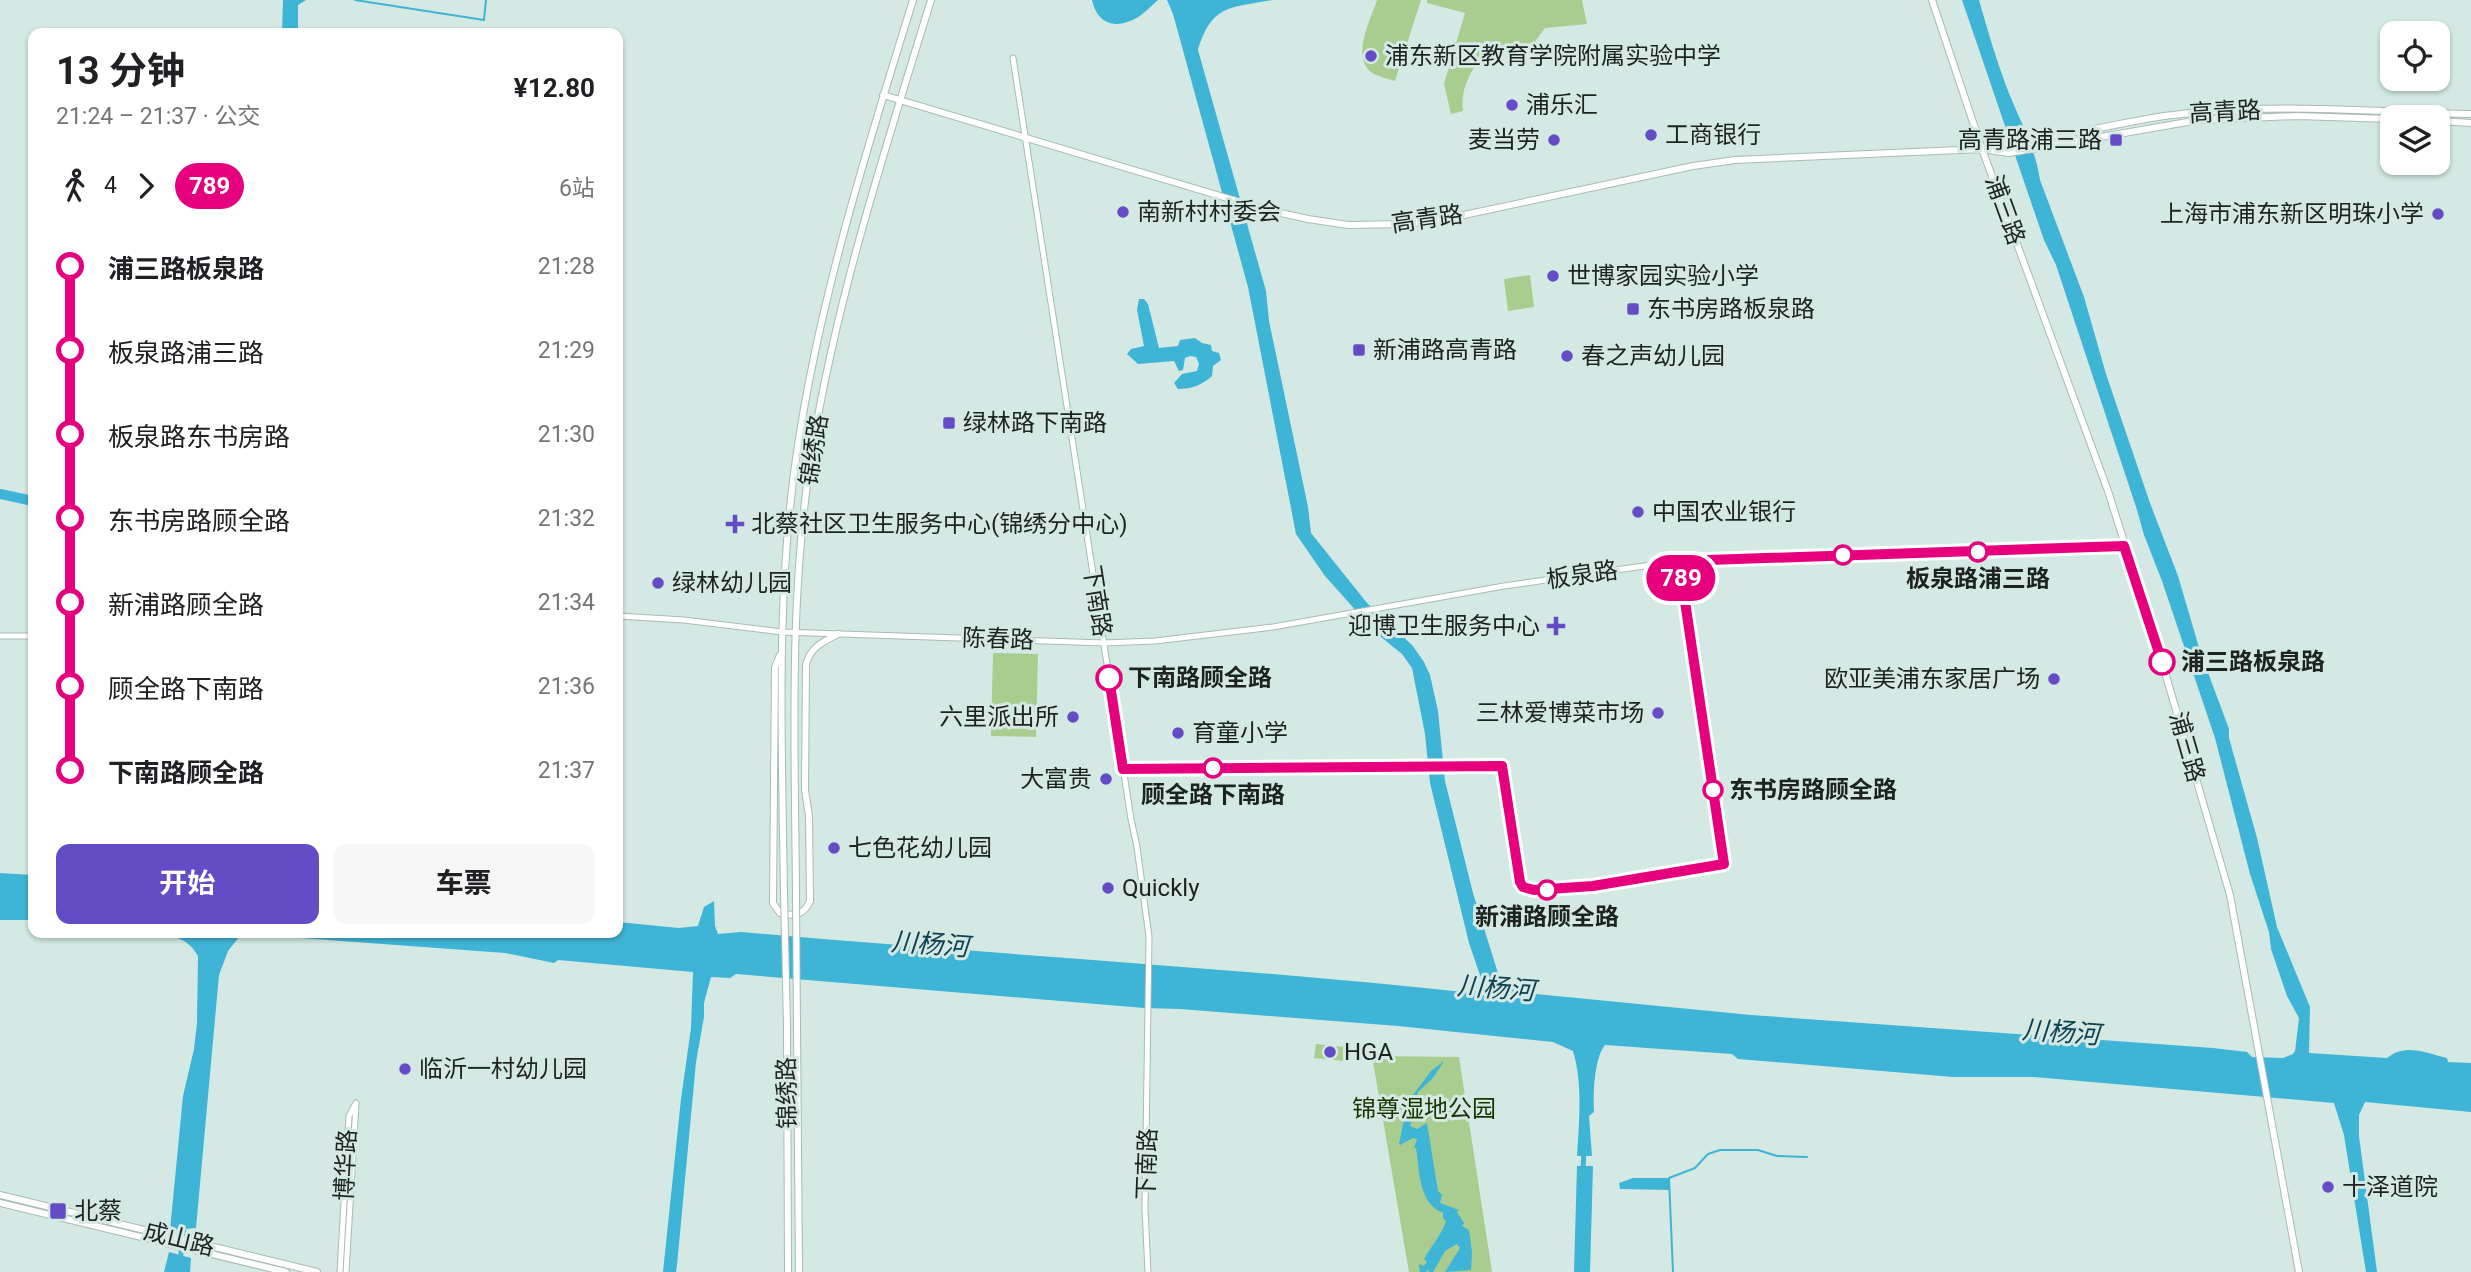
<!DOCTYPE html>
<html lang="zh">
<meta charset="utf-8">
<style>
body{margin:0;font-family:Roboto,"Noto Sans SC",sans-serif;background:#f6f6f6;color:#202124;height:100vh;display:flex;flex-direction:column;font-size:26px;white-space:nowrap}
*{box-sizing:border-box;margin:0}
p{font-size:23px;color:#757577}
.icon{flex:none;width:38px;height:38px;fill:none;stroke:currentColor;stroke-width:2;stroke-linecap:round;stroke-linejoin:round}
.map{position:relative;flex:1;overflow:hidden}
.drawer{position:absolute;left:28px;top:28px;width:595px;height:910px;display:flex;flex-direction:column;background:#fff;border-radius:14px;box-shadow:0 2px 5px #0004}
.drawer>*{flex:none}
.badge{padding:0 14px;border-radius:23px;font-size:24px;line-height:46px}
.buttons{position:absolute;left:2380px;top:21px;display:grid;gap:14px}
.buttons a{display:grid;place-items:center;width:70px;height:70px;border-radius:14px;background:#fff;box-shadow:0 2px 5px #0004;font-size:35px}
.map>.badge{position:absolute;translate:-50% -50%;box-shadow:0 0 0 4px #fff}
.legs{display:flex;align-items:center;gap:10px;height:77px;padding:0 28px;font-size:23px}
.legs p{margin-inline-start:auto}
.head{display:flex;align-items:center;justify-content:space-between;height:119px;padding:0 28px}
h1{font-size:38px;font-weight:700;line-height:52px}
.primary-button{display:flex;gap:14px;margin-top:auto;padding:14px 28px}
.primary-button a{flex:1;height:80px;border-radius:14px;background:#634cc5;color:#fff;font-size:28px;font-weight:700;line-height:80px;text-align:center}
.primary-button a+a{background:#f6f6f6;color:#202124}
ul{padding:0 28px;list-style:none}
li{display:flex;align-items:center;gap:24px;height:84px;font-size:26px}
li i{display:grid;place-items:center;width:10px;height:100%;margin:0 9px;background:currentColor}
li i::after{content:'';width:18px;height:18px;margin:-9px;border:5px solid;border-radius:50%;background:#fff}
li p{margin-inline-start:auto}
li:first-child i{background:linear-gradient(#0000 50%,currentColor 0)}
li:last-child i{background:linear-gradient(currentColor 50%,#0000 0)}
.map>svg:first-child{display:block}
.green{fill:#a8cd8e}
.water{fill:#3eb4d6}
.lines{fill:none;stroke-linecap:round;stroke-linejoin:round}
.stream{stroke:#3eb4d6;stroke-width:2}
.canal{stroke:#3eb4d6;stroke-width:5}
.river{stroke:#3eb4d6;stroke-width:10}
.tertiary-casing{stroke:#a7bbb5;stroke-width:7}
.secondary-casing{stroke:#a7bbb5;stroke-width:8}
.tertiary{stroke:#fff;stroke-width:5}
.secondary{stroke:#fff;stroke-width:6}
.secondary-bridge-casing{stroke:#a7bbb5;stroke-width:8;stroke-linecap:butt}
.secondary-bridge{stroke:#fff;stroke-width:6}
.line-1-casing{stroke:#fff;stroke-width:16}
.line-1{stroke:#e6007e;stroke-width:10}
.poi-dot{fill:#634cc5;stroke:#d4e9e3;stroke-width:2.5}
.stop-1-dot{fill:#fff;stroke:#e6007e;stroke-width:3.5}
.labels{text-anchor:middle;stroke-width:6;stroke-linejoin:round;paint-order:stroke}
.poi-label{font-size:24px;fill:#1c2321;stroke:#d4e9e3;text-anchor:start}
.street-label{font-size:24px;fill:#1c2321;stroke:#d4e9e3}
.stop-label{font-size:24px;font-weight:bold;fill:#1c2321;stroke:#d4e9e3}
.park-label{font-size:24px;fill:#1a3500;stroke:#d4e9e3}
.water-label{font-size:26px;font-style:italic;fill:#0f4251;stroke:#d4e9e3}
</style>
<div class="map">
<svg width="2471" height="1272" viewBox="0 0 2471 1272">
<rect width="100%" height="100%" fill="#d4e9e3"/>
<path class="green" d="M1377,0H1421L1395,81C1389,79 1380,77 1374,74C1349,60 1371,19 1377,0Z
M1427,0H1582L1587,24L1545,28L1531,47L1484,53C1471,72 1460,87 1463,111L1451,114L1444,84L1465,13L1427,3Z
M1530,275L1534,307L1508,311L1504,279Z
M993,653L1038,654L1036,737L991,736Z
M1316,1044L1345,1047L1344,1061L1314,1058Z
M1372,1056L1459,1057L1492,1272H1409Z"/>
<path class="water" d="M283,0H306L298,5V33H282Z
M1092,0H1158C1150,7 1140,18 1130,21C1110,29 1096,20 1092,0Z
M1167,0H1272C1230,8 1212,4 1198,50L1266,291L1269,321L1308,507L1311,533L1367,603L1412,645L1424,662L1430,675L1438,711L1445,781L1473,893L1502,986L1536,994L1751,1015L2213,1048L2247,1052L2252,1057L2283,1058L2293,1054L2295,1051L2299,1018L2287,996L2271,949L2269,932L2250,874L2215,738L2162,581L2144,535L2137,510L2056,265L2044,240L1962,0H1979C1987,28 1995,56 2005,83C2017,116 2035,145 2040,180L2084,297L2106,374L2150,503L2178,576L2200,651L2229,729V738L2257,838L2277,927L2310,1007L2309,1053L2387,1058C2406,1043 2425,1053 2447,1058L2448,1062L2471,1063V1112L2365,1102L2359,1115V1136L2377,1272H2366L2344,1135L2334,1103L2034,1077H1953L1738,1059L1732,1054L1605,1045C1594,1058 1593,1095 1594,1112L1589,1116L1592,1156H1577C1579,1122 1583,1084 1573,1051L1553,1042L1398,1026L1180,1009L1144,1008L736,974L730,978L711,977L704,1003V1017L696,1062L677,1265L676,1272H663L681,1099L691,1028L693,972L558,960L554,963L505,953L301,938L276,934L239,937L228,951L219,975L196,1228L170,1230L183,1096L194,1049L197,1023L198,956C188,938 172,935 154,933H618V922L679,928L698,926L704,907L714,901L715,926L718,934L741,932C985,954 1230,967 1473,993L1481,987V978L1469,943L1430,783L1425,734L1412,668L1402,654L1376,633L1325,576L1296,534L1248,287L1173,14Z
M1139,299H1144L1148,304L1159,348L1178,346L1180,340L1195,338L1202,343L1211,345L1212,351L1219,353L1221,360L1213,366L1212,376C1202,385 1192,389 1178,389L1174,383L1182,374L1197,371L1199,364L1196,357L1190,356L1185,358L1183,370L1179,371L1174,361L1138,364L1127,354L1131,349L1144,346L1137,310Z
M0,873L33,875V920H0Z
M1444,1061L1433,1078L1417,1093L1418,1096L1416,1103H1408L1412,1118L1410,1126L1417,1129L1427,1123L1438,1191L1442,1195L1440,1203L1459,1210L1457,1212L1464,1223L1462,1226L1469,1230L1472,1252L1471,1270L1445,1272L1460,1248L1457,1244L1445,1251L1433,1272H1429L1428,1269L1426,1272H1420L1419,1264L1424,1266L1427,1262L1424,1259C1431,1247 1443,1232 1446,1221L1443,1218V1213C1418,1203 1420,1171 1416,1148H1414L1417,1139L1413,1138L1400,1145L1399,1144L1406,1110L1400,1104L1402,1100L1410,1099L1431,1071Z
M1577,1166H1593L1590,1272H1574Z
M1633,1178H1669V1190L1620,1189L1619,1183Z
M169,1252L191,1258L190,1272H164Z"/>
<g class="lines">
<path class="stream" d="M355,0L484,20L486,0
M1673,1272L1669,1178L1695,1168L1708,1154L1720,1150H1758L1777,1156L1807,1157"/>
<path class="canal" d="M1583,1171L1584,1149
M179,1272L184,1225"/>
<path class="river" d="M0,494L33,501"/>
<defs>
<path id="tertiary" d="M1013,58L1131,819L1137,847L1149,937L1145,1209L1148,1272
M618,616L684,620L782,632L1104,643L1155,641L1273,627L1504,586L1679,561L2124,546
M0,636H33
M340,1272L349,1116L356,1103
M346,1272L356,1104"/>
<path id="secondary" d="M1932,0L1982,149L2108,491L2162,662L2230,895L2299,1272
M883,95L1267,210L1308,219L1348,225L1407,224L1450,218L1693,166L1735,160L1982,149L2009,153L2199,120L2297,116L2392,119
M2438,121L2471,123
M1984,148C2019,138 2054,136 2089,130C2117,125 2145,118 2173,115C2272,102 2372,112 2471,114
M780,655L775,667L773,903L780,913C794,917 804,915 810,901L809,816L805,790L806,665C810,647 823,642 838,634
M784,893C782,744 775,593 798,445C821,293 868,146 913,0
M796,895C795,745 788,593 813,445C838,293 886,147 931,0
M787,1026L788,1272
M797,1026L799,1272
M0,1195L317,1272
M0,1203L286,1272"/>
</defs>
<use href="#tertiary" class="tertiary-casing"/>
<use href="#secondary" class="secondary-casing"/>
<use href="#tertiary" class="tertiary"/>
<use href="#secondary" class="secondary"/>
<defs>
<path id="secondary-bridge" d="M784,893L787,1026
M796,895L797,1026"/>
</defs>
<use href="#secondary-bridge" class="secondary-bridge-casing"/>
<use href="#secondary-bridge" class="secondary-bridge"/>
</g>
<g class="lines">
<defs>
<path id="line-1" d="M1109,678L1123,769L1502,766L1520,882L1523,887L1534,890L1593,886L1724,864L1679,561L2124,546L2162,662"/>
</defs>
<use href="#line-1" class="line-1-casing"/>
<use href="#line-1" class="line-1"/>
</g>
<g class="poi-dot">
<circle cx="1371" cy="56" r="7"/>
<circle cx="1512" cy="105" r="7"/>
<circle cx="1651" cy="135" r="7"/>
<circle cx="1554" cy="140" r="7"/>
<rect x="2109" y="133" width="14" height="14" rx="3.5"/>
<circle cx="1123" cy="212" r="7"/>
<circle cx="2438" cy="214" r="7"/>
<circle cx="1553" cy="276" r="7"/>
<rect x="1626" y="302" width="14" height="14" rx="3.5"/>
<rect x="1352" y="343" width="14" height="14" rx="3.5"/>
<circle cx="1567" cy="356" r="7"/>
<rect x="942" y="416" width="14" height="14" rx="3.5"/>
<circle cx="1638" cy="512" r="7"/>
<path d="M731.5 513.5h7v7h7v7h-7v7h-7v-7h-7v-7h7z"/>
<circle cx="658" cy="583" r="7"/>
<path d="M1552.5 615.5h7v7h7v7h-7v7h-7v-7h-7v-7h7z"/>
<circle cx="2054" cy="679" r="7"/>
<circle cx="1658" cy="713" r="7"/>
<circle cx="1073" cy="717" r="7"/>
<circle cx="1178" cy="733" r="7"/>
<circle cx="1106" cy="779" r="7"/>
<circle cx="834" cy="848" r="7"/>
<circle cx="1108" cy="888" r="7"/>
<circle cx="1330" cy="1052" r="7"/>
<circle cx="405" cy="1069" r="7"/>
<circle cx="2328" cy="1187" r="7"/>
<rect x="49" y="1202" width="18" height="18" rx="3.5"/>
</g>
<g class="stop-1-dot">
<circle cx="1978" cy="552" r="9"/>
<circle cx="1843" cy="555" r="9"/>
<circle cx="2162" cy="662" r="12"/>
<circle cx="1109" cy="678" r="12"/>
<circle cx="1213" cy="768" r="9"/>
<circle cx="1713" cy="790" r="9"/>
<circle cx="1547" cy="890" r="9"/>
</g>
<g class="labels">
<g class="poi-label">
<text x="1385" y="64">浦东新区教育学院附属实验中学</text>
<text x="1526" y="113">浦乐汇</text>
<text x="1665" y="143">工商银行</text>
<text x="1540" y="148" text-anchor="end">麦当劳</text>
<text x="2102" y="148" text-anchor="end">高青路浦三路</text>
<text x="1137" y="220">南新村村委会</text>
<text x="2424" y="222" text-anchor="end">上海市浦东新区明珠小学</text>
<text x="1567" y="284">世博家园实验小学</text>
<text x="1647" y="317">东书房路板泉路</text>
<text x="1373" y="358">新浦路高青路</text>
<text x="1581" y="364">春之声幼儿园</text>
<text x="963" y="431">绿林路下南路</text>
<text x="1652" y="520">中国农业银行</text>
<text x="751" y="532">北蔡社区卫生服务中心(锦绣分中心)</text>
<text x="672" y="591">绿林幼儿园</text>
<text x="1540" y="634" text-anchor="end">迎博卫生服务中心</text>
<text x="2040" y="687" text-anchor="end">欧亚美浦东家居广场</text>
<text x="1644" y="721" text-anchor="end">三林爱博菜市场</text>
<text x="1059" y="725" text-anchor="end">六里派出所</text>
<text x="1192" y="741">育童小学</text>
<text x="1092" y="787" text-anchor="end">大富贵</text>
<text x="848" y="856">七色花幼儿园</text>
<text x="1122" y="896">Quickly</text>
<text x="1344" y="1060">HGA</text>
<text x="419" y="1077">临沂一村幼儿园</text>
<text x="2342" y="1195">十泽道院</text>
<text x="74" y="1219">北蔡</text>
</g>
<g class="street-label">
<text transform="translate(2225 112) rotate(-3)" y="8">高青路</text>
<text transform="translate(2005 210) rotate(70)" y="8">浦三路</text>
<text transform="translate(1427 219) rotate(-8)" y="8">高青路</text>
<text transform="translate(814 450) rotate(-81)" y="8">锦绣路</text>
<text transform="translate(1582 575) rotate(-8)" y="8">板泉路</text>
<text transform="translate(1097 601) rotate(81)" y="8">下南路</text>
<text transform="translate(998 639) rotate(2)" y="8">陈春路</text>
<text transform="translate(2187 747) rotate(74)" y="8">浦三路</text>
<text transform="translate(787 1093) rotate(-91)" y="8">锦绣路</text>
<text transform="translate(1147 1164) rotate(-88)" y="8">下南路</text>
<text transform="translate(346 1165) rotate(-87)" y="8">博华路</text>
<text transform="translate(179 1239) rotate(14)" y="8">成山路</text>
</g>
<g class="stop-label">
<text x="1978" y="587">板泉路浦三路</text>
<text x="2181" y="670" text-anchor="start">浦三路板泉路</text>
<text x="1128" y="686" text-anchor="start">下南路顾全路</text>
<text x="1729" y="798" text-anchor="start">东书房路顾全路</text>
<text x="1213" y="803">顾全路下南路</text>
<text x="1547" y="925">新浦路顾全路</text>
</g>
<g class="park-label">
<text x="1424" y="1117">锦尊湿地公园</text>
</g>
<g class="water-label">
<text transform="translate(930 944) rotate(4)" y="9">川杨河</text>
<text transform="translate(1496 988) rotate(4)" y="9">川杨河</text>
<text transform="translate(2061 1032) rotate(4)" y="9">川杨河</text>
</g>
</g>
</svg>
<div class="buttons">
<a><svg class="icon" aria-label="locate" viewBox="0 0 24 24"><circle cx="12" cy="12" r="6"/><path d="M12 2v4M12 18v4M2 12h4M18 12h4"/></svg></a>
<a><svg class="icon" aria-label="layers" viewBox="0 0 24 24"><path d="M12 4l9 5-9 5-9-5zM3 14l9 5 9-5"/></svg></a>
</div>
<b class="badge" style="left:1681px;top:578px;background:#e6007e;color:#fff">789</b>
<section class="drawer">
<div class="head"><div><h1>13 分钟</h1><p>21:24 – 21:37 · 公交</p></div><b>¥12.80</b></div>
<div class="legs"><svg class="icon" aria-label="walk" viewBox="0 0 24 24"><circle cx="13" cy="4" r="2"/><path d="M13 8l-2 6 4 7M11 14l-3 7M7 12l3-4h3l4 4"/></svg>4<svg class="icon" aria-label="forward" viewBox="0 0 24 24"><path d="M9 5l7 7-7 7"/></svg><b class="badge" style="background:#e6007e;color:#fff">789</b><p>6站</p></div>
<ul>
<li><i style="color:#e6007e"></i><b>浦三路板泉路</b><p>21:28</p></li>
<li><i style="color:#e6007e"></i><span>板泉路浦三路</span><p>21:29</p></li>
<li><i style="color:#e6007e"></i><span>板泉路东书房路</span><p>21:30</p></li>
<li><i style="color:#e6007e"></i><span>东书房路顾全路</span><p>21:32</p></li>
<li><i style="color:#e6007e"></i><span>新浦路顾全路</span><p>21:34</p></li>
<li><i style="color:#e6007e"></i><span>顾全路下南路</span><p>21:36</p></li>
<li><i style="color:#e6007e"></i><b>下南路顾全路</b><p>21:37</p></li>
</ul>
<div class="primary-button"><a>开始</a><a>车票</a></div>
</section>
</div>
